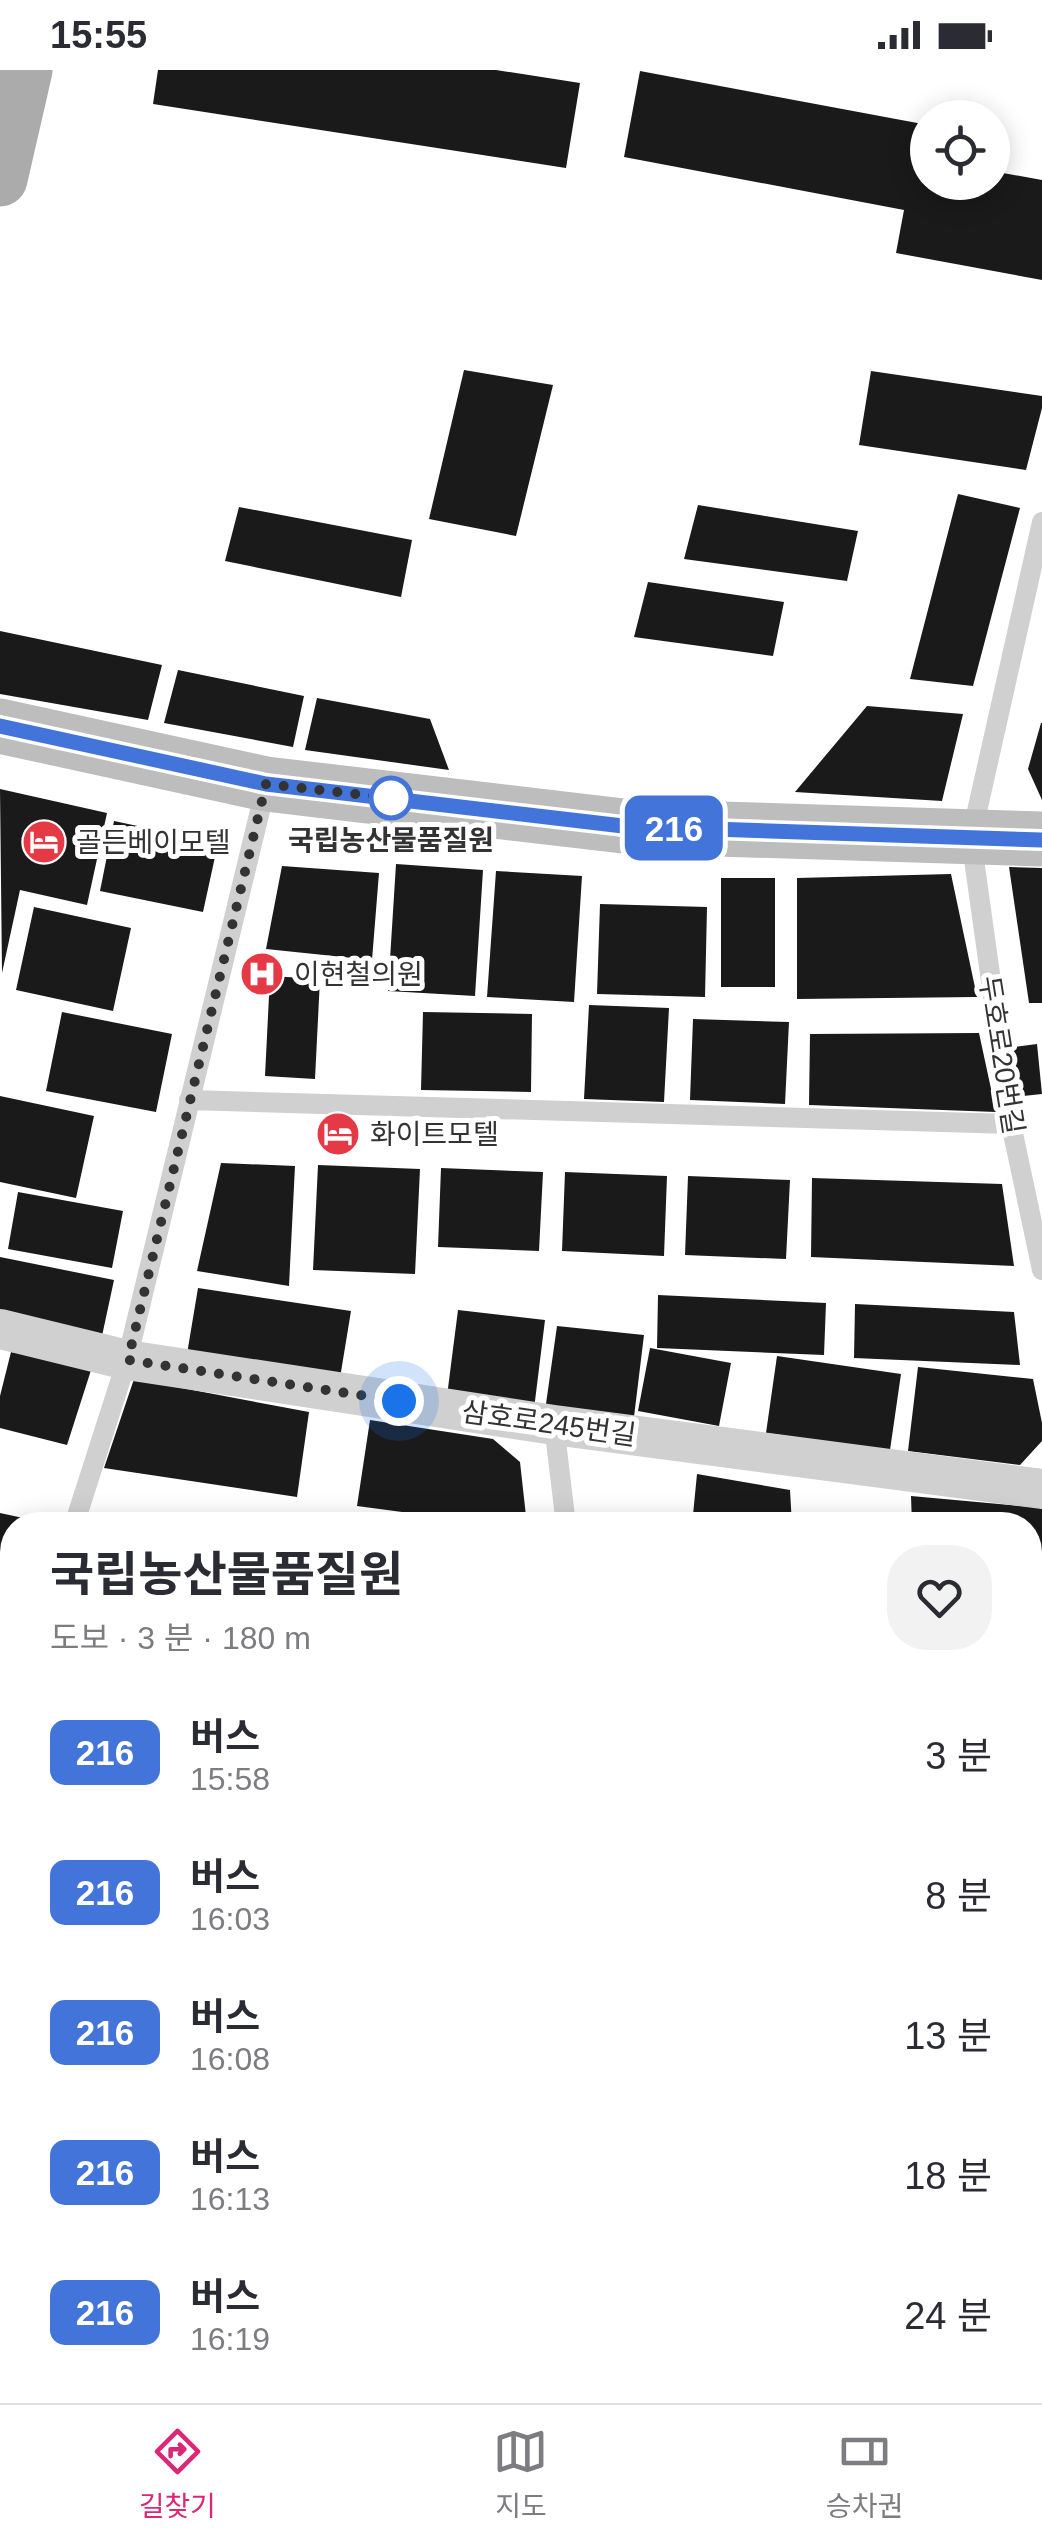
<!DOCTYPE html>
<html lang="ko">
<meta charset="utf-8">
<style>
body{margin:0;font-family:Helvetica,"Noto Sans KR",sans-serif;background:#f2f2f3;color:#2b2b33;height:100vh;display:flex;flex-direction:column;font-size:38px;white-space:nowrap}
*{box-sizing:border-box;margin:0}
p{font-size:32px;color:#7c7c81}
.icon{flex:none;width:55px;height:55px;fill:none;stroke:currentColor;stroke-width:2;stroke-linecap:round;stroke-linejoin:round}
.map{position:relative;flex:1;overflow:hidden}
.side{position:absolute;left:0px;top:1442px;width:1042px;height:892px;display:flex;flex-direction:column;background:#fff;border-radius:40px 40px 0 0;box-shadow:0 5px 25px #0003}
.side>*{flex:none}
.badge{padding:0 20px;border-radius:15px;font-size:35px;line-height:65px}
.fabs{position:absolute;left:910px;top:30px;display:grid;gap:20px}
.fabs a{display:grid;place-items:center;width:100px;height:100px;border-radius:50%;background:#fff;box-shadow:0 5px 25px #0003;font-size:50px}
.you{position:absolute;width:50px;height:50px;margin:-25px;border:8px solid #fff;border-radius:50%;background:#1a73e8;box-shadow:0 0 0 15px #1a73e833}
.map>.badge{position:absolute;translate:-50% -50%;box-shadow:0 0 0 5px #fff}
.round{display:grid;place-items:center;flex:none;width:105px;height:105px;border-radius:40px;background:#f2f2f3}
.summary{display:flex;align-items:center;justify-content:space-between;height:170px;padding:0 50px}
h1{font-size:48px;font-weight:700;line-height:75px}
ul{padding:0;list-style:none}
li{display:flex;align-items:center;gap:30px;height:140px;padding:0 50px}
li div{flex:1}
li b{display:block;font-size:38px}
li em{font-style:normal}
li .badge{min-width:110px;font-weight:700;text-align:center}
.status{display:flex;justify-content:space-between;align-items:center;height:70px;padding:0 50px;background:#fff;direction:ltr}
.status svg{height:28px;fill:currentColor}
.dock{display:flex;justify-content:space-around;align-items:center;height:140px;border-top:2px solid #e1e1e2;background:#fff;font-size:28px;color:#7c7c81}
.dock a{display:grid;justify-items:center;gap:5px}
.dock .active{color:#db2777}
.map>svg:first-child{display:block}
.green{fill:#e6ecdf}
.building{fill:#1a1a1a}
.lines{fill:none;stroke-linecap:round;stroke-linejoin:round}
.lane{stroke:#d0d0d0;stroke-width:20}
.street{stroke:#d0d0d0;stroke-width:40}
.secondary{stroke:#bdbdbd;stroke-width:55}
.primary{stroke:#ababab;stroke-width:55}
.line-casing{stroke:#fff;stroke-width:22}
.line{stroke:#4374d9;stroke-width:15}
.walk{stroke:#333;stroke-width:10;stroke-dasharray:0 18}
.stop-dot{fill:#fff;stroke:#4374d9;stroke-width:5}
.labels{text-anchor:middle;stroke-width:10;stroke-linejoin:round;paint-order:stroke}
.stop-label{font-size:28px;font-weight:bold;fill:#333;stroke:#fff}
.poi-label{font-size:28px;fill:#333;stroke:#fff;text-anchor:start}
.street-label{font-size:28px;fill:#333;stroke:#fff}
</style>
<div class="status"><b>15:55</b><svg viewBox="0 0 49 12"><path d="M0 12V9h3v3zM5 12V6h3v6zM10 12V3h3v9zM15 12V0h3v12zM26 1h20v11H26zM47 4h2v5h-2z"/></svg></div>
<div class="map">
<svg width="1042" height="2333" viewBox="0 0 1042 2333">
<rect width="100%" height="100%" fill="#fff"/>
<path class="green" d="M856,2322L1001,2323L1013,2333H838Z"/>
<path class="building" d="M158,0H496L580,13L566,98L153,34Z
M640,1L928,55V112H992V101L1042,110V210L896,183L904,140L624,87Z
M464,300L553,315L516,466L429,449Z
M871,301L1042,326V338L1026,400L859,375Z
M958,424L1020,438L973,616L910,609Z
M698,435L858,461L847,511L684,489Z
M239,437L412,470L401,527L225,491Z
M648,512L784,532L773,586L634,567Z
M0,561L162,595L148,650L0,624Z
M178,600L304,626L293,677L164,653Z
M317,628L430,649L449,700L305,680Z
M867,636L963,644L942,731L795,722Z
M1041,653H1042V730L1028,699Z
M0,719L107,743L87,835L20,820L2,903Z
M114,751L218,773L203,842L100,821Z
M396,794L483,800L475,926L388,921Z
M282,796L379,803L372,890L266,879Z
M1009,797L1042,798V933H1029Z
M496,801L582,806L574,932L487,927Z
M951,804L977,927L797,929V808Z
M721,808H775V917H721Z
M600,834L707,837L705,927L597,924Z
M34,837L131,858L113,941L16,920Z
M270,906L320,909L315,1009L265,1006Z
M589,935L669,938L664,1032L584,1029Z
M62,942L172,964L156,1042L46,1021Z
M423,942L532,944L531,1022L421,1020Z
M693,949L789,952L785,1034L690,1030Z
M979,963L996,1042L809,1035L810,964Z
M1037,974L1042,1024L1013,1027L1007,978Z
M0,1026L94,1046L76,1128L0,1112Z
M221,1093L295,1096L289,1216L197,1201Z
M318,1095L420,1099L415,1204L313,1200Z
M441,1098L543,1102L539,1181L438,1177Z
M565,1102L667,1106L664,1186L562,1181Z
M688,1106L790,1110L786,1189L685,1185Z
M812,1108L1002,1114L1014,1196L811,1187Z
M18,1122L123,1141L112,1198L8,1179Z
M0,1187L114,1210L102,1266L0,1245Z
M198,1218L351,1241L340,1308L187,1284Z
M658,1225L826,1233L824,1285L657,1278Z
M855,1234L1014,1242L1020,1295L854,1288Z
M458,1240L545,1250L534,1339L447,1326Z
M557,1256L644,1265L633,1355L545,1341Z
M650,1278L731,1293L719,1356L638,1341Z
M11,1282L93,1294L67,1375L0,1358V1326Z
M777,1286L901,1304L890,1380L766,1363Z
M918,1297L1033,1309L1042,1353V1371L1020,1395L908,1381Z
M134,1309L309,1342L297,1427L104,1398Z
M370,1350L493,1369L520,1392L527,1455H500L357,1436Z
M697,1404L790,1420L792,1455H692Z
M911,1426L1042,1438V1514L1030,1513V1455H912Z
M0,1443L37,1451L35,1455H12V1512L0,1509Z
M345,1446L396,1453L395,1455H344Z
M1030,1531L1042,1532V1644L1030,1643Z
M0,1540L12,1543V1561L1,1600Z
M1042,1715V1775L1030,1776V1716Z
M0,1768L12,1769V2278L0,2281Z"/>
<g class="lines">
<path class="lane" d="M1042,452L971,768L1011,1054L1042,1200
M189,1030L1011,1054
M554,1355L566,1455
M74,1455L127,1290L266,716
M0,1680L12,1642
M318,2322L319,2333
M271,2333L297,2322
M642,2333L643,2322"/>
<path class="street" d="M0,1259L127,1290L554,1355L1042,1419
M0,1712L12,1714
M1030,1804H1042
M1030,2201L1042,2199
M194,2333L257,2322"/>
<path class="secondary" d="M0,656L266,714L623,756L1042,769"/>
<path class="primary" d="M0,109L25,0"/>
</g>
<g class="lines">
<defs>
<path id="line" d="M0,656L266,714L623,756L1042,770"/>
</defs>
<use href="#line" class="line-casing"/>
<use href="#line" class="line"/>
<path class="walk" d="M391,728L266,714L128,1290L399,1331"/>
</g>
<defs>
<symbol id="hotel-disc" viewBox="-11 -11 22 22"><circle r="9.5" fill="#e63946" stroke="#fff"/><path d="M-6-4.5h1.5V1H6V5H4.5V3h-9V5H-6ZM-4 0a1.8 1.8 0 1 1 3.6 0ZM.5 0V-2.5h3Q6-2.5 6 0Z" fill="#fff"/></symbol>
<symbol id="hospital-disc" viewBox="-11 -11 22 22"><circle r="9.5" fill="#e63946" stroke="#fff"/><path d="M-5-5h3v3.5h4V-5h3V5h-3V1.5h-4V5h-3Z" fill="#fff"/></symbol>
</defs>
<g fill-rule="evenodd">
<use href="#hotel-disc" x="19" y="747" width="50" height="50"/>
<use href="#hospital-disc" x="237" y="879" width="50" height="50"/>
<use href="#hotel-disc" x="313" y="1039" width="50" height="50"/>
</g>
<circle class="stop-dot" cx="391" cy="728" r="20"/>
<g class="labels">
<g class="stop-label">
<text x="391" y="780">국립농산물품질원</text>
</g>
<g class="poi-label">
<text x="76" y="782">골든베이모텔</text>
<text x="294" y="914">이현철의원</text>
<text x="370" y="1074">화이트모텔</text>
</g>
<g class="street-label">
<text transform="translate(1002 985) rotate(81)" y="10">두호로20번길</text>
<text transform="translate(549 1353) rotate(8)" y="10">삼호로245번길</text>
</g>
</g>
</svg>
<div class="fabs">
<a><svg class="icon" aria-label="locate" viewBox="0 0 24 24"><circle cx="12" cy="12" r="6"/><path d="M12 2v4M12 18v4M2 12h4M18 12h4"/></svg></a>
</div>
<div class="you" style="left:399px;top:1331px"></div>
<b class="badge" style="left:674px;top:758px;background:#4374d9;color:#fff">216</b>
<section class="side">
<div class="summary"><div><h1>국립농산물품질원</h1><p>도보 · 3 분 · 180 m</p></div><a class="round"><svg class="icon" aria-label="heart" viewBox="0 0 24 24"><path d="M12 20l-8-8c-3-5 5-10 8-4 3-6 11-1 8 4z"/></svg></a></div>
<ul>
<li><span class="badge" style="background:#4374d9;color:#fff">216</span><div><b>버스</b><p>15:58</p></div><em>3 분</em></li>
<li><span class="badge" style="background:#4374d9;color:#fff">216</span><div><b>버스</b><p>16:03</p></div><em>8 분</em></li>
<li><span class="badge" style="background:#4374d9;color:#fff">216</span><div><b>버스</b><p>16:08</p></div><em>13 분</em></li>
<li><span class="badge" style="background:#4374d9;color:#fff">216</span><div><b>버스</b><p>16:13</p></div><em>18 분</em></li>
<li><span class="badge" style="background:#4374d9;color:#fff">216</span><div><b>버스</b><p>16:19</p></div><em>24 분</em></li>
</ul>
</section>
</div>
<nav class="dock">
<a class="active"><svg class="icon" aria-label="directions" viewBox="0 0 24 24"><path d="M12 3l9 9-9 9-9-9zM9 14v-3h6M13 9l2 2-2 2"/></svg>길찾기</a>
<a><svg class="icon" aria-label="map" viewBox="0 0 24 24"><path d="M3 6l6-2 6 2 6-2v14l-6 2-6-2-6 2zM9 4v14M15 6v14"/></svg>지도</a>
<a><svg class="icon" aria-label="tickets" viewBox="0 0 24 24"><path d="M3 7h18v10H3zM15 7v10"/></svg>승차권</a>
</nav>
